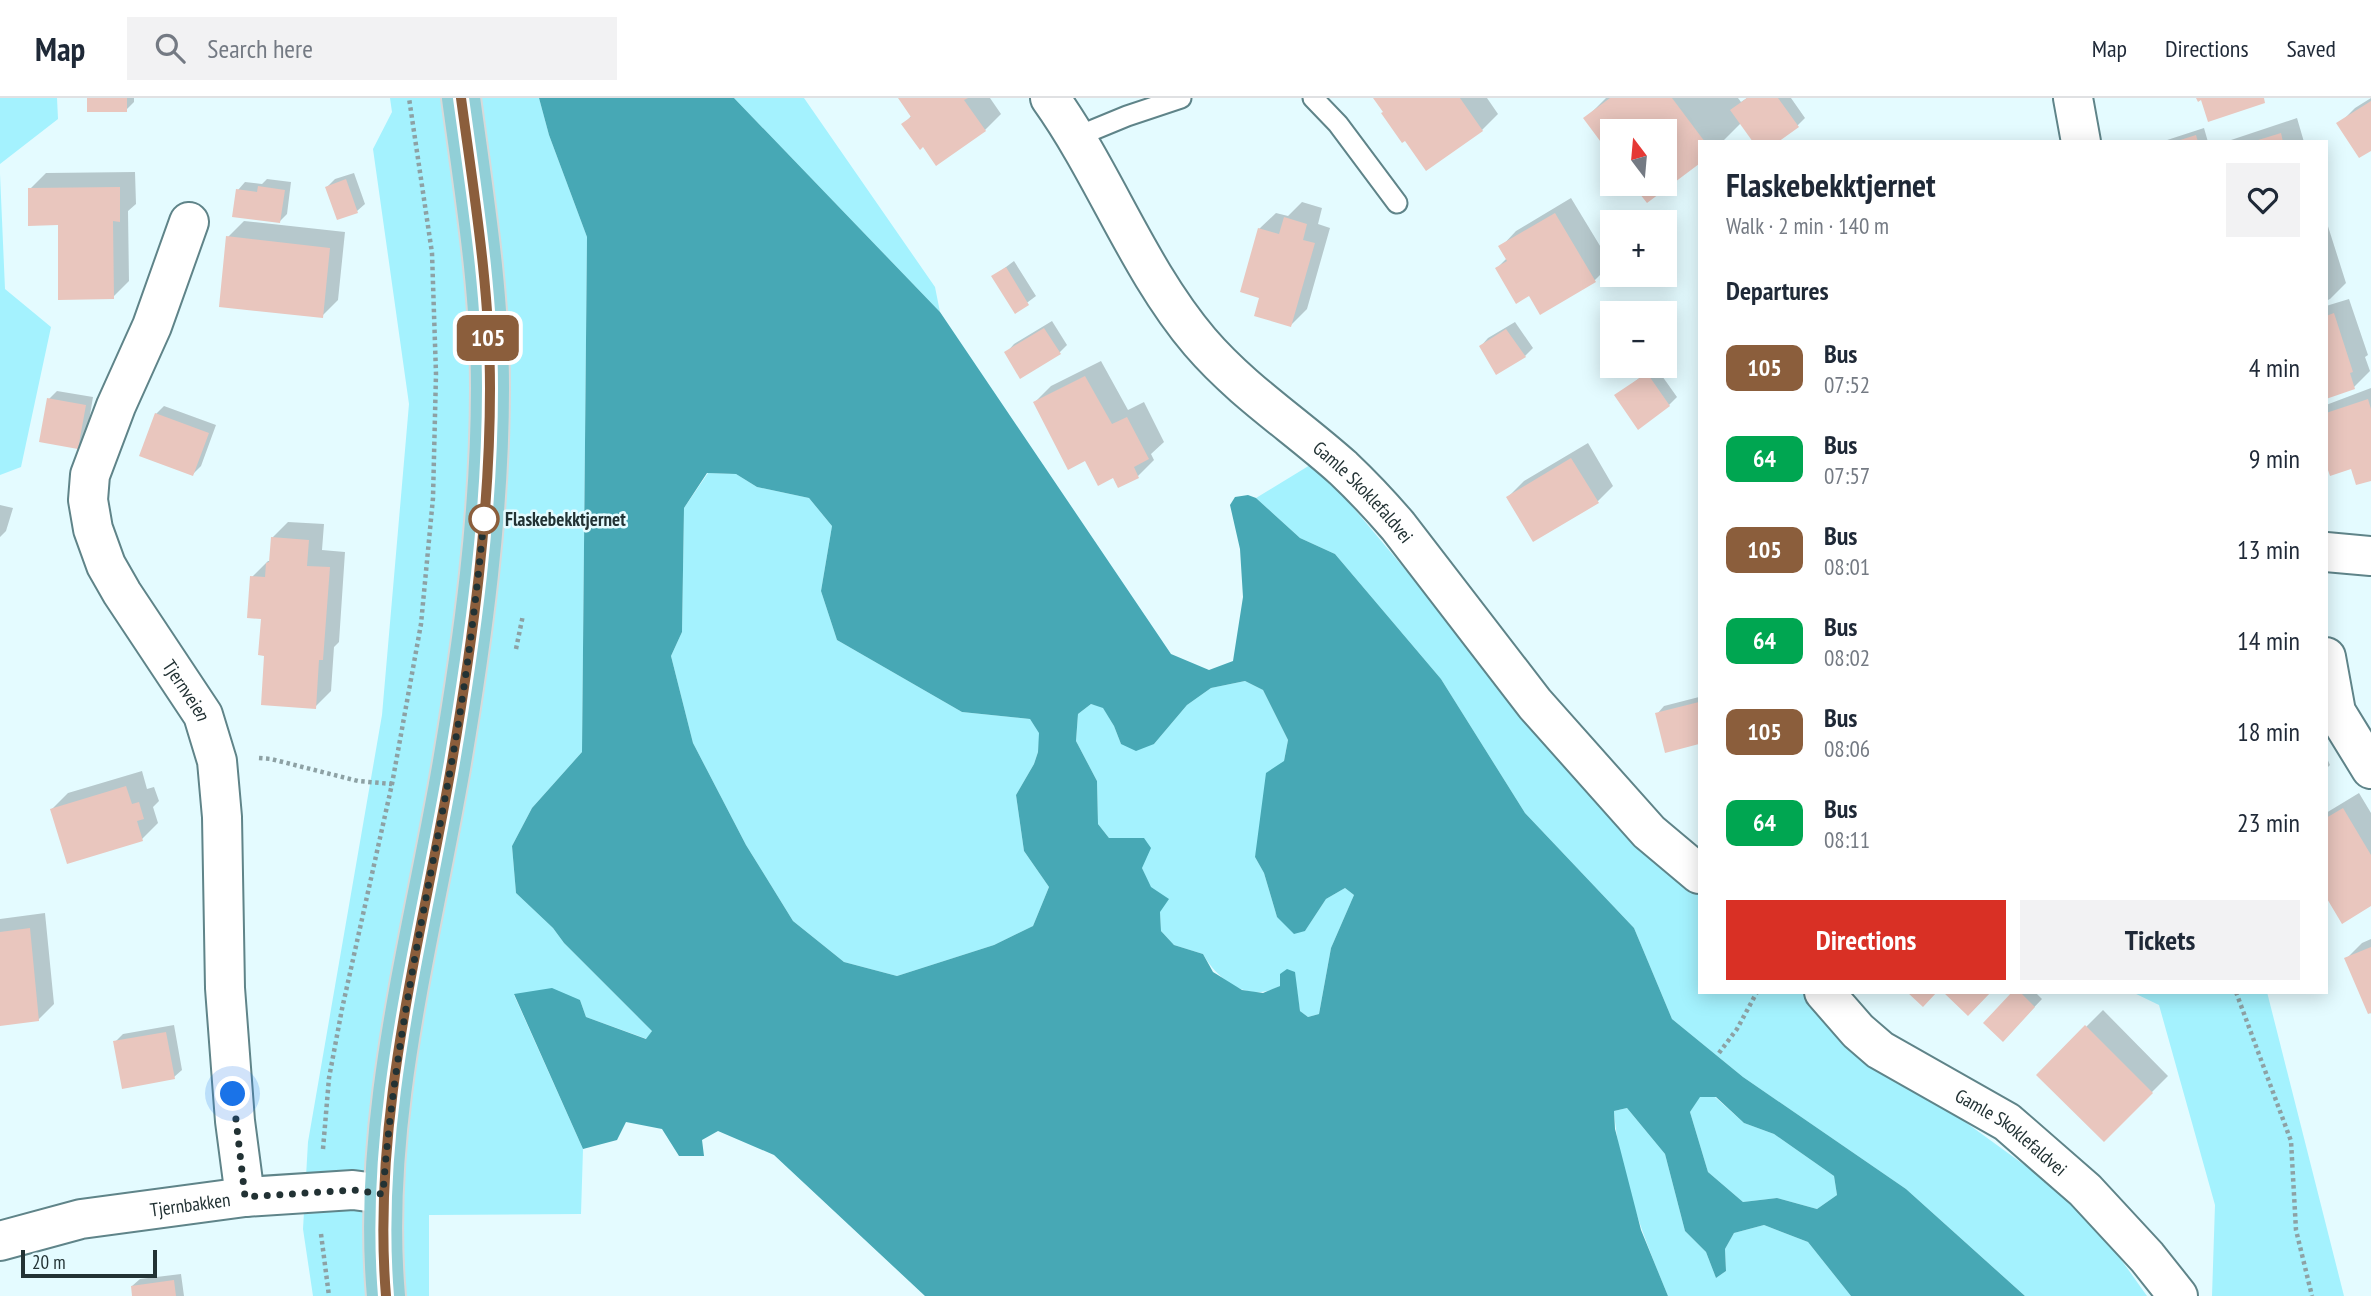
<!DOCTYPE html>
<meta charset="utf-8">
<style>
body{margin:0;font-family:"PT Sans Narrow",sans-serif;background:#f2f2f3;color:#1f2937;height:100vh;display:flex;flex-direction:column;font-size:26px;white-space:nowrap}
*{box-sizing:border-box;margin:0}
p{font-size:23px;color:#747a83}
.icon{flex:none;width:38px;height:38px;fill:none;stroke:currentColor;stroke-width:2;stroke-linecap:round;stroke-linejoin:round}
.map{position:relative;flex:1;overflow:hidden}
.panel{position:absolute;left:1698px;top:42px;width:630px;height:854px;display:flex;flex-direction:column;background:#fff;border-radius:0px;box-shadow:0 4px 18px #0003}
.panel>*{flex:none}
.badge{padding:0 14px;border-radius:10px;font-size:24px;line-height:46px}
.needle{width:46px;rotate:344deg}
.fabs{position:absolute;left:1600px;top:21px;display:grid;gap:14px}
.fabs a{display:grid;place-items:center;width:77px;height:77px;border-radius:0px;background:#fff;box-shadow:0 4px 18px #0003;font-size:35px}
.scale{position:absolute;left:21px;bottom:18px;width:136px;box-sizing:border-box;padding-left:7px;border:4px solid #223234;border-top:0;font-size:19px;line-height:24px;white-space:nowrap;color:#223234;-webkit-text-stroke:5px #e4fbff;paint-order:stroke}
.you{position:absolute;width:35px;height:35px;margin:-18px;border:5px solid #fff;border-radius:50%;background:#1a73e8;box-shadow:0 0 0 10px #1a73e833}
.map>.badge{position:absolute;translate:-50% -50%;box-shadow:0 0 0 4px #fff}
h2{padding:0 28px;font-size:26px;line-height:63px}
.round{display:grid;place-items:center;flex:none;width:74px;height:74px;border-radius:0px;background:#f2f2f3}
.summary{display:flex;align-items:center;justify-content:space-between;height:119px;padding:0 28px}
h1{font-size:33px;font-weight:600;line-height:52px}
.primary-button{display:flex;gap:14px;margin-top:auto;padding:14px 28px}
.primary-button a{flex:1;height:80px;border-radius:0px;background:#d93025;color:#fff;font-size:28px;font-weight:600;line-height:80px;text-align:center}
.primary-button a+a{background:#f2f2f3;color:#1f2937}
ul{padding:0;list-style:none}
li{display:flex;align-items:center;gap:21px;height:91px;padding:0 28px}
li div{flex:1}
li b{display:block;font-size:26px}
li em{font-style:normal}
li .badge{min-width:77px;font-weight:700;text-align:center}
header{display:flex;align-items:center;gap:42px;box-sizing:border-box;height:98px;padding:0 35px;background:#fff;border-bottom:2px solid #e0e1e3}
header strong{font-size:33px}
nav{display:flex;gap:38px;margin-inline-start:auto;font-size:24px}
.search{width:490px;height:63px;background:#f2f2f3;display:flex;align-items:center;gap:18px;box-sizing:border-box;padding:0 24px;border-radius:0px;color:#747a83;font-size:26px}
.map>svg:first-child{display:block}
.green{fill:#a4f2fe}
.water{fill:#47a8b5;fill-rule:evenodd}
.shadow{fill:#0003}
.building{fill:#e9c6be}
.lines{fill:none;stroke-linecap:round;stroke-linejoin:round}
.lane-casing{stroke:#5f8489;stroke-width:23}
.street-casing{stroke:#5f8489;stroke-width:42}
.primary-casing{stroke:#d7dada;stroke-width:42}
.path{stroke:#8da1a4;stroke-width:4.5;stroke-dasharray:3.5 3.5;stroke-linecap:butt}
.lane{stroke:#fff;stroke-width:19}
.street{stroke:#fff;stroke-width:38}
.primary{stroke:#91cfd7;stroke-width:38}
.line-casing{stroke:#fff;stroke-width:16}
.line{stroke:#8b5e3c;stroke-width:10}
.walk{stroke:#223234;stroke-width:7;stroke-dasharray:0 12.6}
.stop-dot{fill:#fff;stroke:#8b5e3c;stroke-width:3.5}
.labels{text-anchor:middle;stroke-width:5;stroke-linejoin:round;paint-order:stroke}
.street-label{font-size:19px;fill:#223234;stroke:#e4fbff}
.stop-label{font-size:19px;font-weight:bold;fill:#223234;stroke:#e4fbff;text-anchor:start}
</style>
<header>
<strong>Map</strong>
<div class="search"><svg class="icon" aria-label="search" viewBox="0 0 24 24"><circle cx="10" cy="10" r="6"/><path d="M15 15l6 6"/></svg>Search here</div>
<nav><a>Map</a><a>Directions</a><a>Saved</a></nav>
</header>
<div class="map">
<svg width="2371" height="1198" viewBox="0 0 2371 1198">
<rect width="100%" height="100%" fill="#e4fbff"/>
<path class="green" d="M0,0H57L58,21L0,66Z
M390,0H539L549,37L587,139L582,654L532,710L512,748L516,795L553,830L564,845L652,933L647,941L586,919L580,902L514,897L583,1051L581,1116L429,1117V1198H313L303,1131L308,1044L382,617L409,306L373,51L392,14Z
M734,0H804L935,189L940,214Z
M0,76L5,191L51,229L21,369L0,377Z
M1315,364L1492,575L1699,794V894H1802L1823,924L1849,949L1957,1018L2085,1111L2147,1198H2025L1906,1091L1743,979L1672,921L1634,830L1525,715L1441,581L1335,456L1300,440L1256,400Z
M708,375L736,376L757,389L809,400L832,428L821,493L837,542L962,614L1030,621L1040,635L1038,654L1034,666L1016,697L1024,753L1049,789L1033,828L994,847L897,878L844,864L793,823L746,747L693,645L671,558L682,534L684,410Z
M1245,583L1263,592L1288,642L1284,663L1255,759L1264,775L1277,819L1305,833L1326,801L1345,790L1354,797L1331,850L1319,916L1308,919L1300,913L1294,874C1289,879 1284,886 1278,889C1247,905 1217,881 1203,856L1174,847L1161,833L1160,814L1142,770L1144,740H1109L1098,726L1097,683L1076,643L1078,616L1091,606L1103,609L1114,628L1121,646H1154L1187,607L1211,590Z
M2132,894H2267L2344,1198H2212L2215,1107L2159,907Z
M1700,998L1715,999L1744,1025L1774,1036L1834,1078L1837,1097L1817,1111L1777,1100L1743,1104L1708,1074L1690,1014Z
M1627,1010L1665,1056L1685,1133L1706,1154L1716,1180L1726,1173L1725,1151L1734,1135L1764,1127L1808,1144L1851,1198H1668C1644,1140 1619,1076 1614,1013Z"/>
<path class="water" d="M539,0H734L940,214L1171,556L1209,572L1233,563L1243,499L1240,451L1230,407L1235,399L1248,397L1256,400L1300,440L1335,456L1441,581L1525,715L1634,830L1672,921L1743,979L1906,1091L2025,1198H1851L1808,1144L1764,1127L1734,1135L1725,1151L1726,1173L1716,1180L1706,1154L1685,1133L1665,1056L1627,1010L1614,1013L1615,1031L1641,1132L1668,1198H925L774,1057L718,1033L702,1042L704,1058H679L662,1031L626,1024L617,1042L583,1051L514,896L552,890L580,902L586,919L646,941L652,933L564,845L553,830L516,795L512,748L532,710L582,654L587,139L549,37ZM707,375L736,376L757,389L809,400L832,428L821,493L837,542L962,614L1030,621L1039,635L1038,654L1034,666L1016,697L1024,753L1049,789L1033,828L994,847L897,878L844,864L793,823L746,747L693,645L671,558L682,534L684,410ZM1245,583L1263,592L1288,642L1284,663L1266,675L1255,759L1264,775L1277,819L1294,836L1305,833L1326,801L1345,790L1354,797L1331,850L1319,916L1308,919L1300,913L1295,874L1287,871L1280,876V888L1263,895L1242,892L1213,874L1203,856L1174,847L1161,833L1160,814L1169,801L1151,789L1142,770L1151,750L1144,740H1109L1098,726L1097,683L1076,643L1078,616L1091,606L1103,610L1114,628L1121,646L1136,653L1154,646L1187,607L1211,590ZM1700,999H1716L1744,1025L1774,1036L1834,1078L1837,1097L1817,1111L1777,1100L1743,1104L1708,1074L1690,1014Z"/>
<path class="shadow" d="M89,0H134V4L126,12Z
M900,0H990L1001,16L985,32L923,47L904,26L912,17Z
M1374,0H1487L1498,16L1482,32Z
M1606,0H1738L1741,4L1747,0H1791L1805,20L1797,28L1742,24L1722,44H1699V63L1647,103L1634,86H1664V33H1612L1585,21Z
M2371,0V51L2339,26L2355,10Z
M2297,20L2304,44H2225Z
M2204,30L2208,44H2161Z
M135,74L136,106L128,113L129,183L113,199L59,126L30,91L46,75Z
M354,75L365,106L357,113L327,89L335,81Z
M267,81L291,84L287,116L280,123L238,92L245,84L262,86Z
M1571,100L1611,166L1595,182L1529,196L1497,170L1507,160L1501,149L1516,133Z
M1302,104L1322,110L1318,126L1330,130L1307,211L1291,227L1261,198L1259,131L1276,115L1288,118Z
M2326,122L2346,185L2330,201L2326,203Z
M244,123L345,134L338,202L322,218L228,139Z
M1014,163L1036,198L1016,213L994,178Z
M2349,201L2368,257L2365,259L2370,273L2354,289L2326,299V208Z
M1052,223L1067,247L1059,255L1007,254L1014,246Z
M1515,224L1533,250L1525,258L1481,248L1488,240Z
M1101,263L1128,312L1144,304L1164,344L1151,356L1154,362L1138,378L1119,388L1114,378L1086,360L1035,304L1051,288Z
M1655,268L1677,299L1669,307L1616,298Z
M2371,290V381L2353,369L2331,376L2326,361V307Z
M57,293L93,299L86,341L78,349L49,301Z
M164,308L216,327L201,368L193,376L156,316Z
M1588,345L1613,388L1598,403L1508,399L1524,383Z
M0,407L13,410L6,433L0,439Z
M288,424L324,426L322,452L345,454L339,544L334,549L331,593L315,609L266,556L263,519L252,479L268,463H271L272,440Z
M1699,599V645L1666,653L1657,616L1664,608Z
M2326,658L2330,667L2326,671Z
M142,673L147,691L154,689L159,703L153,709L158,725L142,741L52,711L68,695Z
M2359,695L2371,715V806L2342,824L2326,796V715Z
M45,815L54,906L38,922L0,926V821Z
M2371,841V916L2346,861L2362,845Z
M2015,894H2035L2042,901L2003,942Z
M2103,912L2168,978L2104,1042L2038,977Z
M174,927L182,972L174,979L115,944L123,936Z
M181,1176L184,1198H134L132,1188L140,1181Z"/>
<path class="building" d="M87,0H127V14H87Z
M898,0H968L964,2L986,33L936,68L923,49L920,52L901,26L911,19Z
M1373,0H1460L1483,33L1426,73L1405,43L1402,45L1381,15L1383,14Z
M1610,0H1672L1705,44H1699V66L1647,105L1632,86H1664V33H1612V59L1583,20Z
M1747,0H1778L1799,29L1778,44H1753L1730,12Z
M2196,0H2264L2265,5L2208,24L2201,2L2198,4Z
M2371,3V53L2359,60L2336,25Z
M2281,35L2283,44H2256L2255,43Z
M2196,37L2198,44H2177V43Z
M346,81L358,115L337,122L325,89Z
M258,88L285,92L280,125L232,119L236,91L257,94Z
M120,89V124L113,123L114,201L58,202V127L28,128V90Z
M1555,115L1596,184L1540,217L1529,198L1516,206L1495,170L1507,163L1498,148Z
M1284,119L1307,126L1303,142L1315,145L1291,229L1254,218L1259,200L1240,194L1258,130L1279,136Z
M226,138L330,150L323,220L219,209Z
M1006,169L1029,207L1015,216L991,178Z
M2334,215L2353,274L2350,275L2355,291L2326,301V218Z
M1044,230L1061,256L1020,281L1004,254Z
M1506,231L1526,259L1496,277L1479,248Z
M1647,275L1670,308L1638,332L1614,297Z
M1085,278L1112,326L1127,319L1149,361L1134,369L1139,380L1118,390L1113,380L1098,388L1085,363L1068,372L1033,304Z
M47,300L86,307L78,351L39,344Z
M2368,301L2371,311V383L2356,387L2351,371L2330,378L2326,366V315Z
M155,315L209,335L193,378L139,358Z
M1571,360L1599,405L1533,444L1506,399Z
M271,439L309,442L307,468L330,469L323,562H319L316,611L261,607L264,558L258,557L261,521L247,520L250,478L265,479L266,465L269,464Z
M1699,604V646L1665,655L1655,615Z
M126,688L132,706L139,704L144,721L137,723L143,743L67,766L50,711Z
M2343,710L2371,757V808L2342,826L2326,799V720Z
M30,830L39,923L0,928V834Z
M2371,849V915L2368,916L2344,860Z
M1907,894H1937L1923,909Z
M1943,894H1991L1968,918Z
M2012,894H2020L2035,909L2003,944L1983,925Z
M2085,927L2153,995L2104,1044L2036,977Z
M166,934L175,981L122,991L113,943Z
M174,1182L176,1198H132L131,1188Z"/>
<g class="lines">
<defs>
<path id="lane" d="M1313,0L1338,26L1397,105
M1076,39L1127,18L1181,0"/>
<g id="street">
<path id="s1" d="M1050,0C1105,77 1138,171 1200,244C1242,293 1295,327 1343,370C1362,388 1380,407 1398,428L1535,606L1649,734L1699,776"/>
<path d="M2073,0L2081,44"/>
<path id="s2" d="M189,124L152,228L116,308L90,377L88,402L93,431L106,467L122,495L203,617L217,663L222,719L225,890L235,1023L245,1099"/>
<path d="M2326,454L2371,458"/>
<path d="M2326,559L2336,614L2371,671"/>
<path id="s3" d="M1824,894L1858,933L1880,952L2007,1024L2085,1092L2147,1159L2178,1198"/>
<path id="s4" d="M0,1143L81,1121L245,1099L353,1092L383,1096"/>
</g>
<path id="primary" d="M386,1198C370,1018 422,840 452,664C473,540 490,415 490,290C490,192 474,96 461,0"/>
</defs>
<use href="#lane" class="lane-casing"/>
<use href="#street" class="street-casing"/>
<use href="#primary" class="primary-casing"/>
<path class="path" d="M516,551L523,517
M259,660L271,661L358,683L392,686
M2236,894L2291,1043L2296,1132L2312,1198
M1719,955L1737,931L1757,894
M323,1051L329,980L342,911L392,686L421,526L433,400L436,276L432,155L409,0
M321,1136L329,1198"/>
<use href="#lane" class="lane"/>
<use href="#street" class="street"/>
<use href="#primary" class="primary"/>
</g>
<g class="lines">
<defs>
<path id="line" d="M386,1198C371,1018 422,840 452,664C473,540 490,415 490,290C490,192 474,96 461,0"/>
</defs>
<use href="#line" class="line-casing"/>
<use href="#line" class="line"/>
<path class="walk" d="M233,996L245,1099L353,1092L383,1096C393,952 425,810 451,668C466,586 476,503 484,421"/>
</g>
<circle class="stop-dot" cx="484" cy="421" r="14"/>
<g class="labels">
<g class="street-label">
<text dy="7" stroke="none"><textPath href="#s1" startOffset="509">Gamle Skoklefaldvei</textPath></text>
<text dy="7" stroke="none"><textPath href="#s2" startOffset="514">Tjernveien</textPath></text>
<text dy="7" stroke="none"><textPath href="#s3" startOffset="236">Gamle Skoklefaldvei</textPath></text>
<text dy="7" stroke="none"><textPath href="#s4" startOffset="194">Tjernbakken</textPath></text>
</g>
<g class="stop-label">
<text x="505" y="428">Flaskebekktjernet</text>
</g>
</g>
</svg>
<div class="fabs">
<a><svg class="needle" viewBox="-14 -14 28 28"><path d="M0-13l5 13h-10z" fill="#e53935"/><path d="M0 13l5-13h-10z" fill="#747a83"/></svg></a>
<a>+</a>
<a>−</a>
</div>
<div class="scale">20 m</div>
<div class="you" style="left:233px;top:996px"></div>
<b class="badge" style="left:488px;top:240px;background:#8b5e3c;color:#fff">105</b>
<section class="panel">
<div class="summary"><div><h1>Flaskebekktjernet</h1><p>Walk · 2 min · 140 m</p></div><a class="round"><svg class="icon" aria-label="heart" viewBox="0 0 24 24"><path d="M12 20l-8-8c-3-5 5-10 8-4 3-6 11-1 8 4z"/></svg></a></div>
<h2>Departures</h2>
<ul>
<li><span class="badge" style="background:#8b5e3c;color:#fff">105</span><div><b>Bus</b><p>07:52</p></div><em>4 min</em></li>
<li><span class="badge" style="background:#00a651;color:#fff">64</span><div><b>Bus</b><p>07:57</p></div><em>9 min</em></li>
<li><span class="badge" style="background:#8b5e3c;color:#fff">105</span><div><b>Bus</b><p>08:01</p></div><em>13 min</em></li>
<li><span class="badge" style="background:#00a651;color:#fff">64</span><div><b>Bus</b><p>08:02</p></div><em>14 min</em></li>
<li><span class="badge" style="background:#8b5e3c;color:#fff">105</span><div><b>Bus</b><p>08:06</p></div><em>18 min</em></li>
<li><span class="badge" style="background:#00a651;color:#fff">64</span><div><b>Bus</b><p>08:11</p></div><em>23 min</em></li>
</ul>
<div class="primary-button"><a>Directions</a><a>Tickets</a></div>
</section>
</div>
